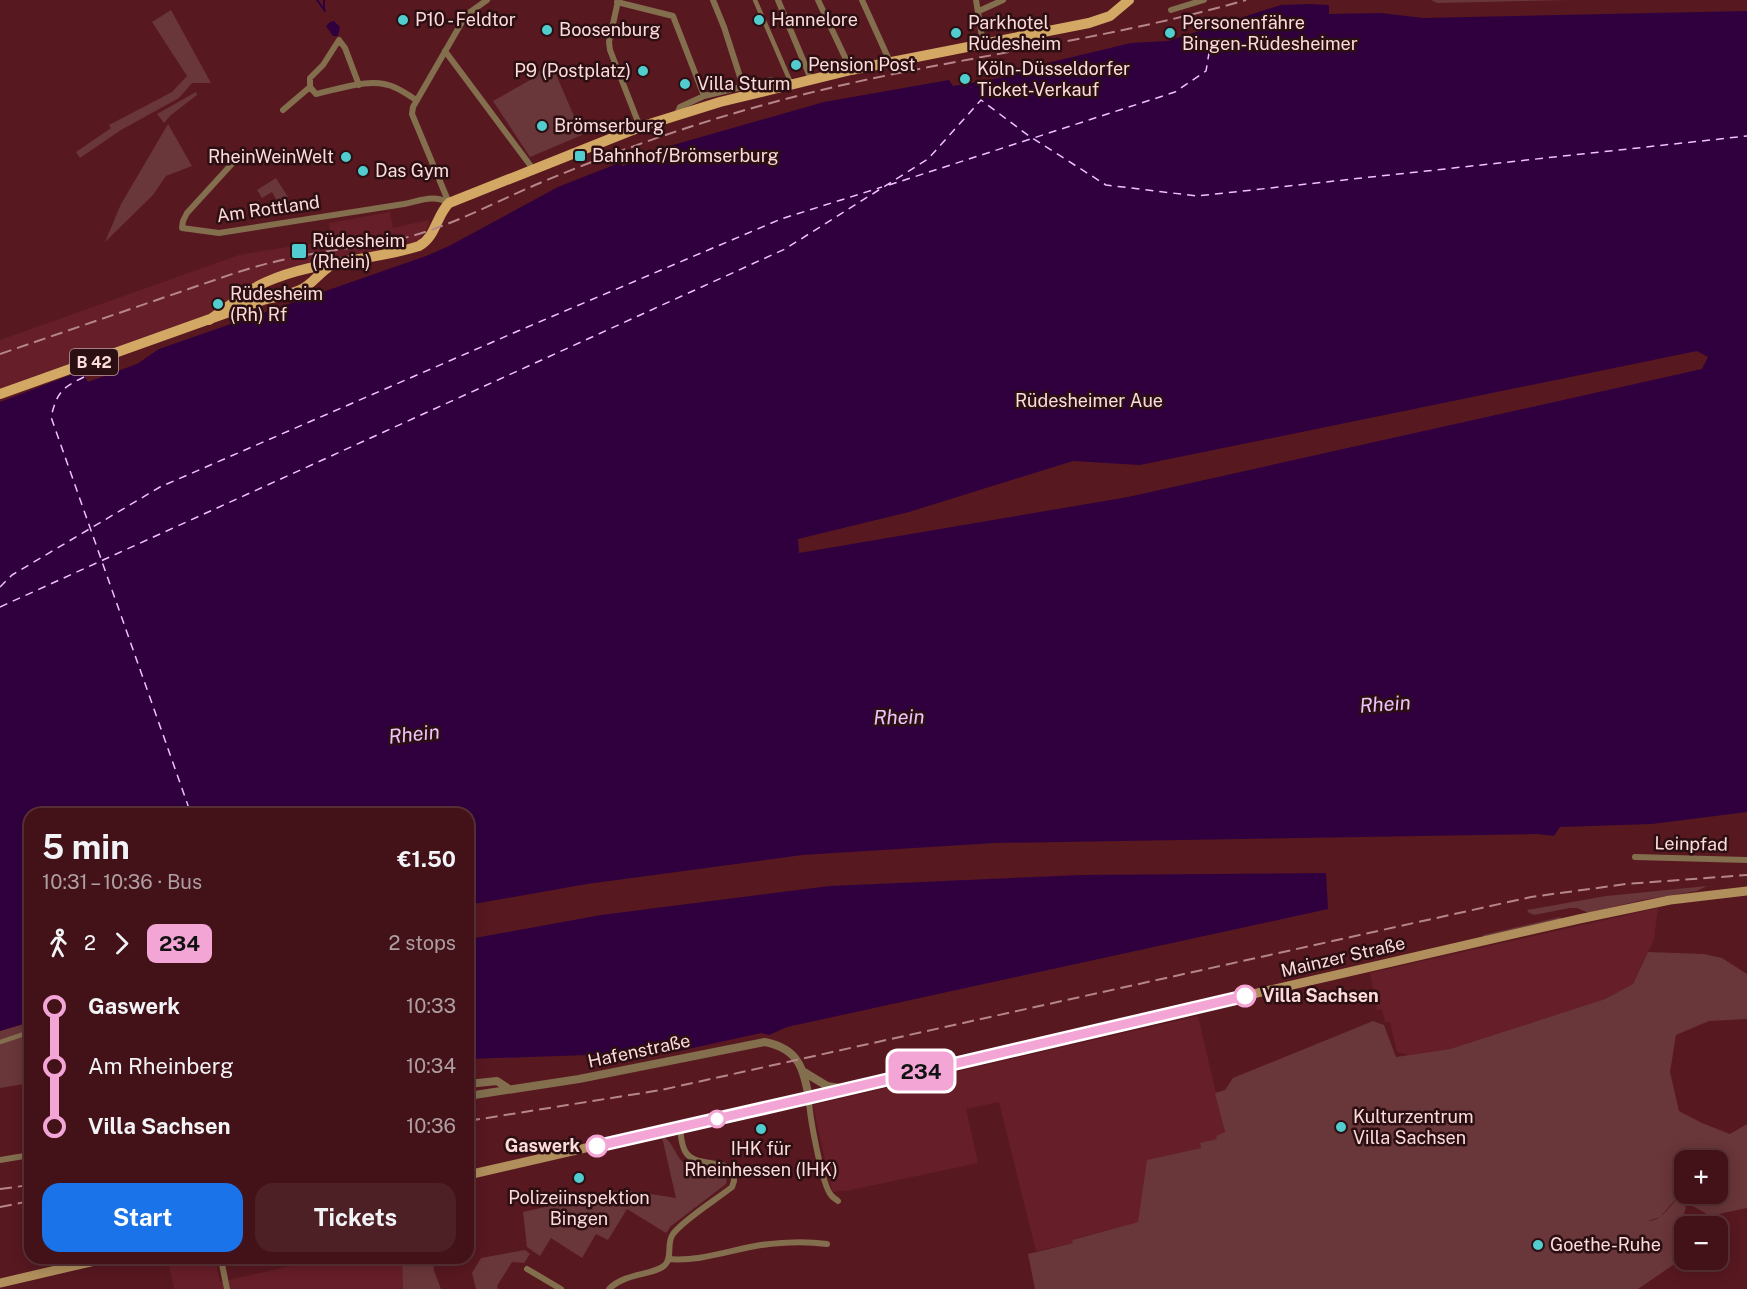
<!DOCTYPE html>
<meta charset="utf-8">
<style>
body{margin:0;font-family:"Public Sans",sans-serif;background:#4c2025;color:#f1f3f6;height:100vh;display:flex;flex-direction:column;font-size:22px;white-space:nowrap}
*{box-sizing:border-box;margin:0}
p{font-size:20px;color:#ae9ea2}
.icon{flex:none;width:33px;height:33px;fill:none;stroke:currentColor;stroke-width:2;stroke-linecap:round;stroke-linejoin:round}
.map{position:relative;flex:1;overflow:hidden}
.panel{position:absolute;left:24px;top:808px;width:450px;height:456px;display:flex;flex-direction:column;background:#421218;border-radius:18px;box-shadow:0 3px 15px #0003,0 0 0 2px #5a3237}
.panel>*{flex:none}
.badge{padding:0 12px;border-radius:9px;font-size:21px;line-height:39px}
.buttons{position:absolute;left:1674px;top:1150px;display:grid;gap:12px}
.buttons a{display:grid;place-items:center;width:54px;height:54px;border-radius:12px;background:#421218;box-shadow:0 3px 15px #0003,0 0 0 2px #5a3237;font-size:30px}
.map>.badge{position:absolute;translate:-50% -50%;box-shadow:0 0 0 3px #fff}
.legs{display:flex;align-items:center;gap:9px;height:66px;padding:0 18px;font-size:20px}
.legs p{margin-inline-start:auto}
.summary{display:flex;align-items:center;justify-content:space-between;height:102px;padding:0 18px}
h1{font-size:33px;font-weight:700;line-height:45px}
.cta{display:flex;gap:12px;margin-top:auto;padding:12px 18px}
.cta a{flex:1;height:69px;border-radius:18px;background:#1a73e8;color:#fff;font-size:24px;font-weight:700;line-height:69px;text-align:center}
.cta a+a{background:#4c2025;color:#f1f3f6}
ul{padding:0 18px;list-style:none}
li{display:flex;align-items:center;gap:21px;height:60px;font-size:22px}
li i{display:grid;place-items:center;width:9px;height:100%;margin:0 8px;background:currentColor}
li i::after{content:'';width:15px;height:15px;margin:-8px;border:4px solid;border-radius:50%;background:#421218}
li p{margin-inline-start:auto}
li:first-child i{background:linear-gradient(#0000 50%,currentColor 0)}
li:last-child i{background:linear-gradient(currentColor 50%,#0000 0)}
.map>svg:first-child{display:block}
.built{fill:#661e28}
.green{fill:#693639;fill-rule:evenodd}
.water{fill:#30003e;fill-rule:evenodd}
.lines{fill:none;stroke-linecap:round;stroke-linejoin:round}
.stream{stroke:#30003e;stroke-width:2}
.ferry{stroke:#edc3fb;stroke-width:1.5;stroke-dasharray:8 6;stroke-linecap:butt}
.pedestrian{stroke:#836e4e;stroke-width:4.5}
.minor{stroke:#836e4e;stroke-width:6}
.tertiary{stroke:#836e4e;stroke-width:8}
.secondary{stroke:#b08f5c;stroke-width:9}
.primary{stroke:#d3a865;stroke-width:10}
.rail{stroke:#b58689;stroke-width:2;stroke-dasharray:12 6;stroke-linecap:butt}
.line-1-casing{stroke:#fff;stroke-width:14}
.line-1{stroke:#f3a5d6;stroke-width:9}
.poi-dot{fill:#52cdcf;stroke:#2c0f12;stroke-width:2}
.stop-1-dot{fill:#fff;stroke:#f3a5d6;stroke-width:3}
.labels{text-anchor:middle;stroke-width:5;stroke-linejoin:round;paint-order:stroke}
.shield{fill:#2c0f12;stroke:#be9e9f;stroke-width:1.5}
.shield-label{font-size:16px;font-weight:bold;fill:#fddbdb}
.poi-label{font-size:18px;fill:#fddbdb;stroke:#2c0f12;text-anchor:start}
.street-label{font-size:18px;fill:#fddbdb;stroke:#2c0f12}
.park-label{font-size:18px;fill:#f7dddd;stroke:#2c0f12}
.stop-label{font-size:18px;font-weight:bold;fill:#fddbdb;stroke:#2c0f12;text-anchor:start}
.water-label{font-size:20px;font-style:italic;fill:#edc3fb;stroke:#2c0f12}
</style>
<div class="map">
<svg width="1747" height="1289" viewBox="0 0 1747 1289">
<rect width="100%" height="100%" fill="#581820"/>
<path class="built" d="M390,212L393,228L429,220L428,227L419,241L302,266L223,308L204,316L0,391V340L239,255L331,240L329,223Z
M1658,908L1654,939L1633,984L1605,999L1450,1049L1409,1055L1397,1052L1390,1022H1385L1382,1009L1377,1010L1370,973Z
M1198,1016L1225,1132L1217,1139L1201,1148L1148,1160L1139,1222L1073,1239V1243L1036,1251L999,1102L966,1109L978,1163L851,1190L832,1192L813,1105Z
M168,1259H215L220,1282L322,1259H402L403,1289H174Z"/>
<path class="green" d="M1431,0H1569L1437,3Z
M171,10L211,83H192L179,98L121,130L80,158L76,152L111,128L109,125L172,92L187,76L152,22Z
M552,65L582,135L530,157L493,101L532,79L531,75Z
M196,92L197,95L171,115L164,123L157,114Z
M168,124L192,166L166,176L153,195L105,242L121,204Z
M276,178L288,197L278,203L272,192L262,198L257,190Z
M1707,886L1697,891L1642,900L1589,913L1577,908H1570L1534,915L1529,913L1527,910L1606,896Z
M1560,917L1562,919L1483,937V935Z
M1648,952L1704,954L1722,958L1747,974V1019L1709,1021L1676,1035L1670,1072L1679,1111L1702,1123L1730,1134L1747,1124V1208L1709,1216C1701,1209 1691,1207 1683,1199L1675,1200L1660,1217L1648,1221C1660,1221 1667,1210 1675,1201L1683,1202L1686,1208C1678,1226 1678,1244 1676,1263L1638,1289H1035L1028,1254L1073,1243L1072,1240L1138,1222L1147,1160L1201,1148L1200,1143L1217,1139L1216,1136L1225,1132L1215,1093L1225,1090L1233,1078L1373,1021L1384,1025L1396,1057L1450,1049L1605,999L1633,984ZM1684,1161H1718V1194H1684Z
M30,1022V1083L0,1088V1031Z
M662,1137C673,1140 674,1154 683,1162C694,1171 710,1171 724,1173L727,1176L726,1184L671,1226L666,1233L627,1209L608,1240L596,1234L582,1258L551,1238L540,1256L527,1247L523,1212L614,1191L625,1190L676,1198Z
M525,1250L530,1254L524,1263L512,1262L497,1286L498,1289H476L472,1273L481,1258Z
M402,1259H433L434,1271L441,1289H403Z"/>
<path class="water" d="M1309,4L1329,5V14L1381,13L1423,18L1747,11V812L1652,824L1560,827L1554,836L1538,834L995,843L802,855L587,884L468,905V814H30V1022L0,1031V402L81,371L88,382L137,364L159,349L426,256L449,246L558,187L619,163L623,166L642,159L659,149L824,102L949,80L953,86L1005,77L1018,70L1131,43L1168,41L1281,5ZM1697,351L1708,357L1702,369L1128,497L799,553L798,539L909,512L1073,461L1140,465Z
M334,21L340,27L338,36H333L326,26L330,22Z
M1326,873L1328,909L787,1027L769,1035L761,1033L675,1052L468,1059V939L480,937L601,915L830,886L1080,875Z"/>
<g class="lines">
<path class="stream" d="M317,0L325,11
M324,0V9"/>
<path class="ferry" d="M889,185L1175,92L1206,71L1210,47
M84,377C61,388 57,393 51,417L191,814
M0,587L12,575L160,487L518,331L781,219L882,187
M0,607L785,249L928,159L981,100L1029,136L1106,185L1197,196L1747,136"/>
<path class="pedestrian" d="M755,0L791,83
M0,1042L30,1032"/>
<path class="minor" d="M713,0L724,27L743,86
M778,0L811,79
M818,0L851,70
M862,0L890,62
M976,0L983,43
M618,1L609,42L610,50L640,127
M617,2L673,16L704,96
M1171,10L1204,0
M979,11L1003,0
M445,51L533,169
M310,87V78L323,65L339,40L345,48L359,85
M283,110L310,87L316,94C340,89 372,76 396,88C403,91 410,96 416,100
M677,114L680,107L704,96L771,80L779,86
M240,155L187,213L183,221L182,228L219,233L404,204C420,201 434,194 449,203
M449,203L412,114L413,107L466,15L487,0
M1635,857L1747,860
M809,1098C809,1114 822,1185 831,1195C833,1198 836,1199 838,1201
M0,1160L30,1155
M226,1258L222,1264L227,1289
M668,1259C700,1262 730,1250 761,1245C783,1242 805,1241 827,1244
M527,1269L561,1289
M609,1289C626,1272 653,1276 665,1265C673,1257 666,1243 673,1234C683,1220 717,1199 732,1187L734,1181L733,1172C722,1158 694,1168 685,1151C681,1144 681,1135 680,1127"/>
<path class="tertiary" d="M804,1072L827,1086L840,1088
M468,1084L497,1081L509,1089
M468,1096L579,1079L765,1042C799,1049 803,1068 809,1098"/>
<path class="secondary" d="M468,1175L1579,919L1670,900L1747,891
M0,1283L108,1258"/>
<path class="primary" d="M209,320C228,308 245,291 266,282C315,260 369,262 419,246C436,237 436,216 449,203L640,127L720,102L851,70L1089,23L1110,16L1129,0
M0,394L263,300C275,296 289,296 300,290C312,285 319,273 330,266"/>
<path class="rail" d="M0,354L235,273C257,266 279,260 302,256C345,247 389,245 431,230C471,216 508,196 547,180C624,148 701,121 782,100C935,59 1093,44 1246,0
M468,1121L661,1090L1531,897L1626,884L1747,875
M0,1189L30,1185
M0,1207L30,1201"/>
</g>
<g class="lines">
<defs>
<path id="line-1" d="M597,1146L808,1098L1245,996"/>
</defs>
<use href="#line-1" class="line-1-casing"/>
<use href="#line-1" class="line-1"/>
</g>
<g class="poi-dot">
<circle cx="403" cy="20" r="6"/>
<circle cx="759" cy="20" r="6"/>
<circle cx="547" cy="30" r="6"/>
<circle cx="956" cy="33" r="6"/>
<circle cx="1170" cy="33" r="6"/>
<circle cx="796" cy="65" r="6"/>
<circle cx="643" cy="71" r="6"/>
<circle cx="965" cy="79" r="6"/>
<circle cx="685" cy="84" r="6"/>
<circle cx="542" cy="126" r="6"/>
<rect x="574" y="150" width="12" height="12" rx="3"/>
<circle cx="346" cy="157" r="6"/>
<circle cx="363" cy="171" r="6"/>
<rect x="291" y="243" width="16" height="16" rx="3"/>
<circle cx="218" cy="304" r="6"/>
<circle cx="1341" cy="1127" r="6"/>
<circle cx="761" cy="1129" r="6"/>
<circle cx="579" cy="1178" r="6"/>
<circle cx="1538" cy="1245" r="6"/>
</g>
<g class="stop-1-dot">
<circle cx="1245" cy="996" r="10"/>
<circle cx="717" cy="1119" r="8"/>
<circle cx="597" cy="1146" r="10"/>
</g>
<g class="labels">
<rect class="shield" x="70" y="349" width="48" height="26" rx="4.5"/>
<g class="shield-label">
<text x="94" y="368">B 42</text>
</g>
<g class="poi-label">
<text x="415" y="26">P10 - Feldtor</text>
<text x="771" y="26">Hannelore</text>
<text x="968" y="29">Parkhotel<tspan x="968" dy="21">Rüdesheim</tspan></text>
<text x="1182" y="29">Personenfähre<tspan x="1182" dy="21">Bingen-Rüdesheimer</tspan></text>
<text x="559" y="36">Boosenburg</text>
<text x="808" y="71">Pension Post</text>
<text x="977" y="75">Köln-Düsseldorfer<tspan x="977" dy="21">Ticket-Verkauf</tspan></text>
<text x="631" y="77" text-anchor="end">P9 (Postplatz)</text>
<text x="697" y="90">Villa Sturm</text>
<text x="554" y="132">Brömserburg</text>
<text x="592" y="162">Bahnhof/Brömserburg</text>
<text x="334" y="163" text-anchor="end">RheinWeinWelt</text>
<text x="375" y="177">Das Gym</text>
<text x="312" y="247">Rüdesheim<tspan x="312" dy="21">(Rhein)</tspan></text>
<text x="230" y="300">Rüdesheim<tspan x="230" dy="21">(Rh) Rf</tspan></text>
<text x="1353" y="1123">Kulturzentrum<tspan x="1353" dy="21">Villa Sachsen</tspan></text>
<text x="761" y="1155" text-anchor="middle">IHK für<tspan x="761" dy="21">Rheinhessen (IHK)</tspan></text>
<text x="579" y="1204" text-anchor="middle">Polizeiinspektion<tspan x="579" dy="21">Bingen</tspan></text>
<text x="1550" y="1251">Goethe-Ruhe</text>
</g>
<g class="street-label">
<text transform="translate(268 209) rotate(-8)" y="6">Am Rottland</text>
<text transform="translate(1691 844) rotate(1)" y="6">Leinpfad</text>
<text transform="translate(1343 957) rotate(-13)" y="6">Mainzer Straße</text>
<text transform="translate(639 1051) rotate(-12)" y="6">Hafenstraße</text>
</g>
<g class="park-label">
<text x="1089" y="407">Rüdesheimer Aue</text>
</g>
<g class="stop-label">
<text x="1262" y="1002">Villa Sachsen</text>
<text x="580" y="1152" text-anchor="end">Gaswerk</text>
</g>
<g class="water-label">
<text transform="translate(1385 704) rotate(-4)" y="7">Rhein</text>
<text transform="translate(899 717) rotate(-1)" y="7">Rhein</text>
<text transform="translate(414 734) rotate(-6)" y="7">Rhein</text>
</g>
</g>
</svg>
<div class="buttons">
<a>+</a>
<a>−</a>
</div>
<b class="badge" style="left:921px;top:1071px;background:#f3a5d6;color:#111">234</b>
<section class="panel">
<div class="summary"><div><h1>5 min</h1><p>10:31 – 10:36 · Bus</p></div><b>€1.50</b></div>
<div class="legs"><svg class="icon" aria-label="walk" viewBox="0 0 24 24"><circle cx="13" cy="4" r="2"/><path d="M13 8l-2 6 4 7M11 14l-3 7M7 12l3-4h3l4 4"/></svg>2<svg class="icon" aria-label="forward" viewBox="0 0 24 24"><path d="M9 5l7 7-7 7"/></svg><b class="badge" style="background:#f3a5d6;color:#111">234</b><p>2 stops</p></div>
<ul>
<li><i style="color:#f3a5d6"></i><b>Gaswerk</b><p>10:33</p></li>
<li><i style="color:#f3a5d6"></i><span>Am Rheinberg</span><p>10:34</p></li>
<li><i style="color:#f3a5d6"></i><b>Villa Sachsen</b><p>10:36</p></li>
</ul>
<div class="cta"><a>Start</a><a>Tickets</a></div>
</section>
</div>
